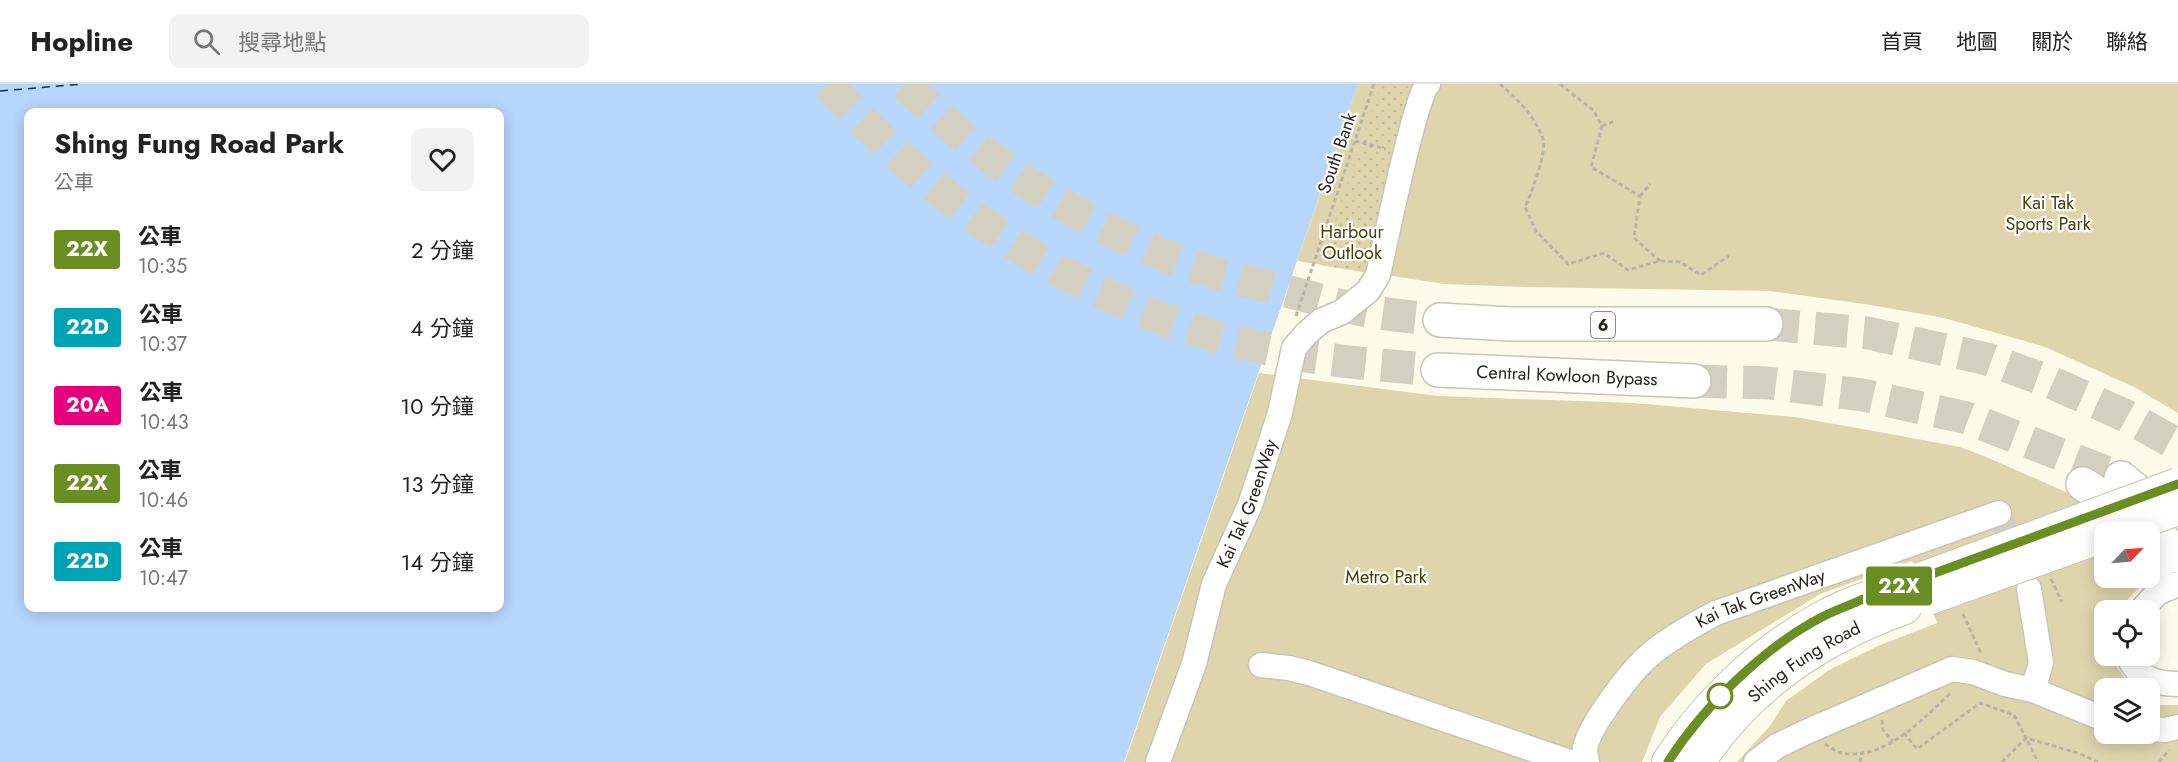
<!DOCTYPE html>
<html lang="zh-TW">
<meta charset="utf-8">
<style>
body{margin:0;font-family:Jost,"Noto Sans TC",sans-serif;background:#f2f2f2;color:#222;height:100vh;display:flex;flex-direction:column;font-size:22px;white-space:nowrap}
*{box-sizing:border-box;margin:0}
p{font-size:20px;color:#767676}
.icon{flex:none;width:33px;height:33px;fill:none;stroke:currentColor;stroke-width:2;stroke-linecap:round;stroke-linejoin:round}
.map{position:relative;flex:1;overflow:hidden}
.drawer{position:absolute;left:24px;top:24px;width:480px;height:504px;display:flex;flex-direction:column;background:#fff;border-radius:12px;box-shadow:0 3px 15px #0003}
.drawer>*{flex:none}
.badge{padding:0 12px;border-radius:4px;font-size:21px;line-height:39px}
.needle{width:39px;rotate:65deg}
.tools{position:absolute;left:2094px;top:438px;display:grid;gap:12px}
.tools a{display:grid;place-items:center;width:66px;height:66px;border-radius:12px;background:#fff;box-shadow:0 3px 15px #0003;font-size:30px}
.map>.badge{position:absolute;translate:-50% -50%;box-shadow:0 0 0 3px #fff}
.round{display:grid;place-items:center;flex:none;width:63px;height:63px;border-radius:12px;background:#f2f2f2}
.headline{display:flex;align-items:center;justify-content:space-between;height:102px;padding:0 30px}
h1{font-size:28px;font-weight:700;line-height:45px}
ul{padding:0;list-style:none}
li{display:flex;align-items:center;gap:18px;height:78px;padding:0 30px}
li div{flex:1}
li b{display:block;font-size:22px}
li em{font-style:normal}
li .badge{min-width:66px;font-weight:700;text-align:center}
header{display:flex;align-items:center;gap:36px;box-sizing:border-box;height:84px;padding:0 30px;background:#fff;border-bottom:2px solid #e0e0e0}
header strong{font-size:28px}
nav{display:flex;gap:33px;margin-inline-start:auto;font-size:21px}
.search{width:420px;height:54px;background:#f2f2f2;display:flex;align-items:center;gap:15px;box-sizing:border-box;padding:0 21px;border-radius:12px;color:#767676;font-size:22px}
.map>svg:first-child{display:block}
.green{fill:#dfd5ad}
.garden{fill:url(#garden-dots)}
.water{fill:#b7d6fb;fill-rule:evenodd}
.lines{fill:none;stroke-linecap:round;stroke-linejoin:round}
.ferry{stroke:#073360;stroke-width:1.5;stroke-dasharray:8 6;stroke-linecap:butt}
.minor-tunnel{stroke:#d3d0c1;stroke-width:24;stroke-dasharray:24 12;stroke-linecap:butt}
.highway-tunnel{stroke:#d3d0c1;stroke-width:33;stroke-dasharray:33 16;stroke-linecap:butt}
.minor-casing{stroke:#c8c5b5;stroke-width:27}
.major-casing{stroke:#c8c5b5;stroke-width:34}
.highway-casing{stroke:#c8c5b5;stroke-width:36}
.path{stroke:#b8b5a8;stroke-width:3;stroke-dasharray:4.5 3;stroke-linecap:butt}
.minor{stroke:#fff;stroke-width:24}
.major{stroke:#fff;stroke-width:32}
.highway{stroke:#fff;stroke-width:33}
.major-bridge-casing{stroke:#c8c5b5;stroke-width:34;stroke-linecap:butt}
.major-bridge{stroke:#fff;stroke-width:32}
.line-casing{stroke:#fff;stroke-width:14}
.line{stroke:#6b8e23;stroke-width:9}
.stop-dot{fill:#fff;stroke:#6b8e23;stroke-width:3}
.labels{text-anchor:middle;stroke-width:4.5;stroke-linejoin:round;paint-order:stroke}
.shield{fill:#fff;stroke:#666561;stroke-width:1.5}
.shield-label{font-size:16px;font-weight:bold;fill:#25231d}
.street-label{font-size:18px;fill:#25231d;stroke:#fff}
.park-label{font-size:18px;fill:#493d02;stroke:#fff}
</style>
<header>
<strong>Hopline</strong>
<div class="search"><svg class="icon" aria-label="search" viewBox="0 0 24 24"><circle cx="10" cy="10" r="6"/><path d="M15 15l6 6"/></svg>搜尋地點</div>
<nav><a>首頁</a><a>地圖</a><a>關於</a><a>聯絡</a></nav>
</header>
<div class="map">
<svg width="2178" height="678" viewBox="0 0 2178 678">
<defs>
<pattern id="garden-dots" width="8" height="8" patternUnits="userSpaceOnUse" patternTransform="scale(1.5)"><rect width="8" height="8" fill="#dfd5ad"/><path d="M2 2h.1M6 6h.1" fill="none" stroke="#bfb794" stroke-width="1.8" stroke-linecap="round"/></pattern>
</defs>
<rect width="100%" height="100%" fill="#fffbea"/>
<path class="green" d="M1358,0H2178V329L2134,303L2045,263L1944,234L1871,221L1770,207L1524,203L1444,200L1297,177Z
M1259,289L1438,312L1634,319L1795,333L1885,349L1960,363L1991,375L2075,412L2113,438L2104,448V494H2148L2118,526H2104V572H2113V577L2132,604H2104V650H2150V615L2159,621H2178V678H1737L1769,643L1786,617L1829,586L1878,562L1937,539L1912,477L1820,510L1706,580L1660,633L1642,678H1125Z"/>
<path class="garden" d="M1381,0H1417L1368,189L1320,181Z"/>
<path class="water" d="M0,0H1358L1124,678H0ZM28,28H500V524H28Z"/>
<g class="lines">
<path class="ferry" d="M0,7L83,0"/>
<path class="minor-tunnel" d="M1999,429L2019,477"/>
<path class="highway-tunnel" d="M828,0C940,126 1088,224 1254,262C1314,276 1377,281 1438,286
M905,0C981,76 1074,135 1174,175C1206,188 1241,196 1275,204C1304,211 1333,221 1363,226C1388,231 1414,233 1440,236
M1766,240L1868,249L1987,275L2048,297L2091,316L2126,332L2178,361
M1694,297L1768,299L1863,311L1967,334L2121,394"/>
<defs>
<g id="minor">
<path d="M2156,448C2161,469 2164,488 2157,509"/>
<path d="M2029,505L2041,579L2033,606"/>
<path d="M2142,526L2157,509L2178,500"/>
<path d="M2128,572C2138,594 2155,600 2178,600"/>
<path d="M1261,581L1289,584L1309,589L1570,678"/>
<path d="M2150,645L2165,646L2178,643"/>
<path id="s1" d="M1158,678L1194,580L1214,500L1250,421L1280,329L1294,264L1306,250L1321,237L1342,228L1368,207L1378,191C1384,164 1416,9 1428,0"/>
<path id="s2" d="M1587,678C1587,674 1584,668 1585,664C1590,640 1633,584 1652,569C1672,553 1693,541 1716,529L1999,429"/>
<path d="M1756,678L1777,662L1806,648L1952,585L1973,588L2005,600L2033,606L2104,635"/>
</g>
<g id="major">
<path d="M1668,678C1705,620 1760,568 1821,534C1851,517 1887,507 1920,495"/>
<path id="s3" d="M1699,678C1748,602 1821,554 1905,524"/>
</g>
<g id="highway">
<path d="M1440,236L1511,240H1766"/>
<path id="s4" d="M1438,286L1694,297"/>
<path d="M2121,394L2163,429"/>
<path d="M2083,400L2156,448L2178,472"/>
</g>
</defs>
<use href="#minor" class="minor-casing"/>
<use href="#major" class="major-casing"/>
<use href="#highway" class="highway-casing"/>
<path class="path" d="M1500,0C1518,16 1535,32 1543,55C1547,69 1531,110 1525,123L1536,147L1568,180L1604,169L1628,186L1660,177L1680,178L1701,191L1729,172
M1560,0L1593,26L1602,42L1591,83L1640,112L1634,154L1660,177
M1602,42L1615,37
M1355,57L1386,65
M1640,112L1650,100
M1296,232L1374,0
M2051,495L2062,518
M1963,530L1980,567L1979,570
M1882,636L1883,646L1893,657
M1904,649L1917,665L1980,619L2014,631L2026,654L2078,669L2098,678
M1825,660C1830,663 1836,668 1841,669C1886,677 1922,635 1952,608
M1860,678L1862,669
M2002,678L2026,654L2038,678
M2159,678L2169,666"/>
<use href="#minor" class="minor"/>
<use href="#major" class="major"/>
<use href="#highway" class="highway"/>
<defs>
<path id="major-bridge" d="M2114,448L2178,425
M1920,495L2178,400
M1928,515L2104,452"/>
</defs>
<use href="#major-bridge" class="major-bridge-casing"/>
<use href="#major-bridge" class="major-bridge"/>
</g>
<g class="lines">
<defs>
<path id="line" d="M1668,678C1703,623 1764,563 1822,533C1835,526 1848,522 1861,516L2178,400"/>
</defs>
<use href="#line" class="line-casing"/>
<use href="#line" class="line"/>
</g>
<circle class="stop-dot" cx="1720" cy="612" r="12"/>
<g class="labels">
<rect class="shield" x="1591" y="228" width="24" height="26" rx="4.5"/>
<g class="shield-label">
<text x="1603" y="247">6</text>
</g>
<g class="street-label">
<text transform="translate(1337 69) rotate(-71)" y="6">South Bank</text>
<text dy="6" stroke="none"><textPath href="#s4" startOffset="129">Central Kowloon Bypass</textPath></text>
<text dy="6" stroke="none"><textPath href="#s1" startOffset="274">Kai Tak GreenWay</textPath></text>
<text dy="6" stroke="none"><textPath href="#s2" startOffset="254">Kai Tak GreenWay</textPath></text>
<text dy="6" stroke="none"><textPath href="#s3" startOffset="147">Shing Fung Road</textPath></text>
</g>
<g class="park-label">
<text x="2048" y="125">Kai Tak<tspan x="2048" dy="21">Sports Park</tspan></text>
<text x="1352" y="154">Harbour<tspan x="1352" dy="21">Outlook</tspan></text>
<text x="1386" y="499">Metro Park</text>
</g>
</g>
</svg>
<div class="tools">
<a><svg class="needle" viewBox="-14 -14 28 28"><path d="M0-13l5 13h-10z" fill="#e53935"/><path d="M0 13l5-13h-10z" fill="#767676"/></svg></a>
<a><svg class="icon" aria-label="locate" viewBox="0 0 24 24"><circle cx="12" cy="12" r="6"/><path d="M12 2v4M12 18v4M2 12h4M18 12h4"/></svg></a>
<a><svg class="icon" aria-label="layers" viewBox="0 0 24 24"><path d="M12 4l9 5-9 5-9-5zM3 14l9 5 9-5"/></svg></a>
</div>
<b class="badge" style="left:1899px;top:502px;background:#6b8e23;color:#fff">22X</b>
<section class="drawer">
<div class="headline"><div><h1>Shing Fung Road Park</h1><p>公車</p></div><a class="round"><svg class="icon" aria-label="heart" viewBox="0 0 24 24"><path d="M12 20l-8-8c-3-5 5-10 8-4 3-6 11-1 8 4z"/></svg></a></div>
<ul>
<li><span class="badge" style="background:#6b8e23;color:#fff">22X</span><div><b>公車</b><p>10:35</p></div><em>2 分鐘</em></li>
<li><span class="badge" style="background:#00a3b4;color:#fff">22D</span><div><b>公車</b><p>10:37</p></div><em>4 分鐘</em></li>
<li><span class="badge" style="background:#e6007e;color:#fff">20A</span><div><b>公車</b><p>10:43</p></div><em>10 分鐘</em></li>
<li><span class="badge" style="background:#6b8e23;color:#fff">22X</span><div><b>公車</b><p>10:46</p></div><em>13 分鐘</em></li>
<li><span class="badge" style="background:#00a3b4;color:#fff">22D</span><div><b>公車</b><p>10:47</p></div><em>14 分鐘</em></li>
</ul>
</section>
</div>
